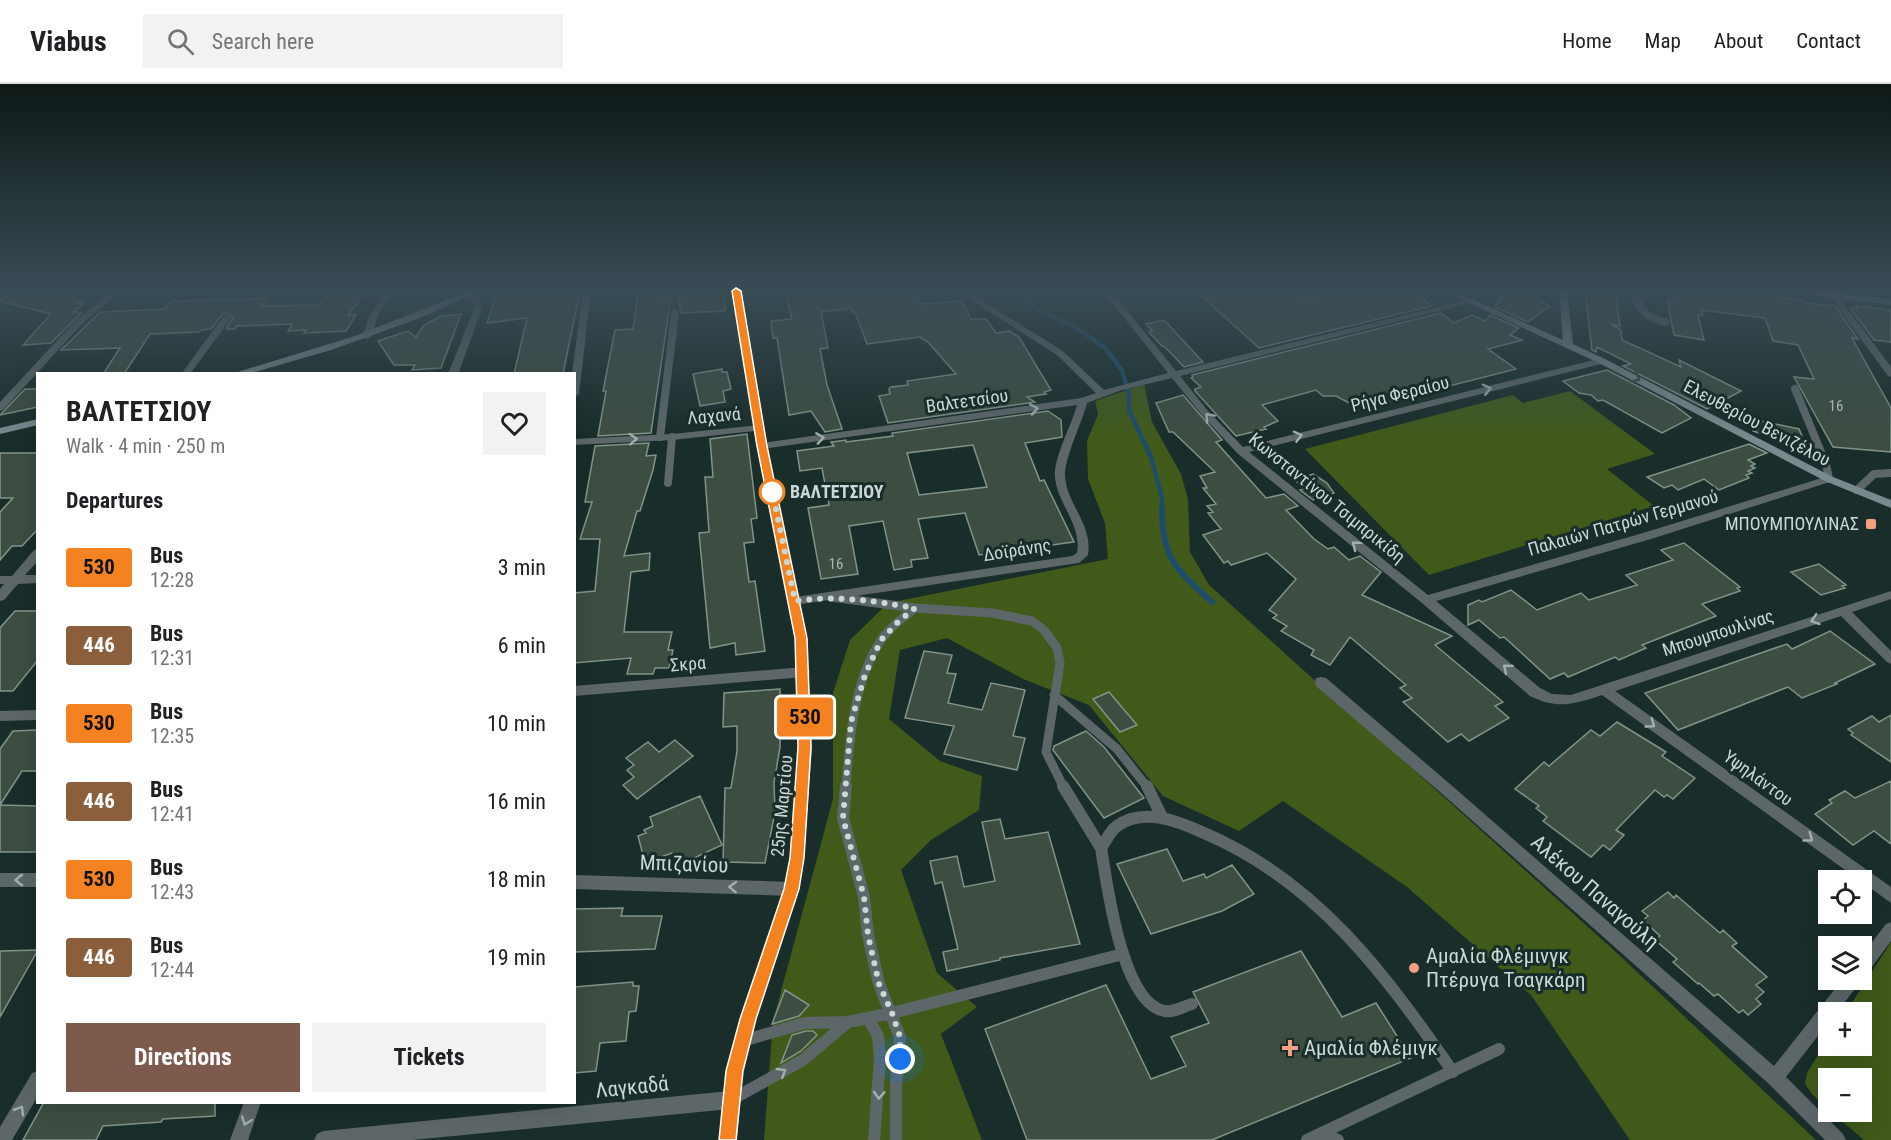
<!DOCTYPE html>
<meta charset="utf-8">
<style>
body{margin:0;font-family:"Roboto Condensed",sans-serif;background:#f2f2f2;color:#202124;height:100vh;display:flex;flex-direction:column;font-size:22px;white-space:nowrap}
*{box-sizing:border-box;margin:0}
p{font-size:20px;color:#757577}
.icon{flex:none;width:33px;height:33px;fill:none;stroke:currentColor;stroke-width:2;stroke-linecap:round;stroke-linejoin:round}
.map{position:relative;flex:1;overflow:hidden}
.side{position:absolute;left:36px;top:288px;width:540px;height:732px;display:flex;flex-direction:column;background:#fff;border-radius:0px;box-shadow:0 6px 24px #0002}
.side>*{flex:none}
.badge{padding:0 12px;border-radius:4px;font-size:21px;line-height:39px}
.tools{position:absolute;left:1818px;top:786px;display:grid;gap:12px}
.tools a{display:grid;place-items:center;width:54px;height:54px;border-radius:0px;background:#fff;box-shadow:0 6px 24px #0002;font-size:30px}
.you{position:absolute;width:30px;height:30px;margin:-15px;border:4px solid #fff;border-radius:50%;background:#1a73e8;box-shadow:0 0 0 9px #1a73e833}
.map>.badge{position:absolute;translate:-50% -50%;box-shadow:0 0 0 3px #fff}
h2{padding:0 30px;font-size:22px;line-height:54px}
.round{display:grid;place-items:center;flex:none;width:63px;height:63px;border-radius:0px;background:#f2f2f2}
.summary{display:flex;align-items:center;justify-content:space-between;height:102px;padding:0 30px}
h1{font-size:28px;font-weight:700;line-height:45px}
.action{display:flex;gap:12px;margin-top:auto;padding:12px 30px}
.action a{flex:1;height:69px;border-radius:0px;background:#7e5a4d;color:#fff;font-size:24px;font-weight:700;line-height:69px;text-align:center}
.action a+a{background:#f2f2f2;color:#202124}
ul{padding:0;list-style:none}
li{display:flex;align-items:center;gap:18px;height:78px;padding:0 30px}
li div{flex:1}
li b{display:block;font-size:22px}
li em{font-style:normal}
li .badge{min-width:66px;font-weight:700;text-align:center}
header{display:flex;align-items:center;gap:36px;box-sizing:border-box;height:84px;padding:0 30px;background:#fff;border-bottom:2px solid #e0e0e0}
header strong{font-size:28px}
nav{display:flex;gap:33px;margin-inline-start:auto;font-size:21px}
.search{width:420px;height:54px;background:#f2f2f2;display:flex;align-items:center;gap:15px;box-sizing:border-box;padding:0 21px;border-radius:0px;color:#757577;font-size:22px}
.map>svg:first-child{display:block}
.green{fill:#415a1a}
.lines{fill:none;stroke-linecap:round;stroke-linejoin:round}
.stream-far1{stroke:#1e4c6b;stroke-width:4.5}
.stream{stroke:#1e4c6b;stroke-width:6}
.building{fill:#3d4d42;stroke:#829488;stroke-width:1.5;fill-rule:evenodd}
.lane-far2{stroke:#5d6769;stroke-width:8}
.lane-far1{stroke:#5d6769;stroke-width:9}
.lane{stroke:#5d6769;stroke-width:12}
.street{fill:#5d6769;fill-rule:evenodd}
.secondary{fill:#7a898d;fill-rule:evenodd}
.oneway{stroke:#364948}
.oneway2{stroke:#a4b0b0}
.line{fill:#f58220;stroke:#fff;stroke-width:1.5}
.walk{stroke:#cbd8d6;stroke-width:6;stroke-dasharray:0 10.8}
.stop-dot{fill:#fff;stroke:#f58220;stroke-width:3}
.poi-dot{fill:#f2a07f;stroke:#192d2a;stroke-width:2}
.labels{text-anchor:middle;stroke-width:6;stroke-linejoin:round;paint-order:stroke}
.number-label{font-size:15px;fill:#a8b5b1}
.street-label{font-size:18px;fill:#cbd8d6;stroke:#192d2a}
.stop-label{font-size:18px;font-weight:bold;fill:#cbd8d6;stroke:#192d2a;text-anchor:start}
.poi-label{font-size:18px;fill:#cbd8d6;stroke:#192d2a;text-anchor:end}
.near-street-label{font-size:21px;fill:#cbd8d6;stroke:#192d2a}
.near-poi-label{font-size:21px;fill:#cbd8d6;stroke:#192d2a;text-anchor:start}
</style>
<header>
<strong>Viabus</strong>
<div class="search"><svg class="icon" aria-label="search" viewBox="0 0 24 24"><circle cx="10" cy="10" r="6"/><path d="M15 15l6 6"/></svg>Search here</div>
<nav><a>Home</a><a>Map</a><a>About</a><a>Contact</a></nav>
</header>
<div class="map">
<svg width="1891" height="1056" viewBox="0 0 1891 1056">
<rect width="100%" height="100%" fill="#192d2a"/>
<path class="green" d="M1144,300L1152,338L1181,390L1188,416L1190,468L1209,501L1618,870L1816,1056H1630L1531,911L1407,803L1283,717L1239,747L1163,712L1089,621L1023,595L947,554L900,566L889,635L940,677L982,692L979,726L931,756L901,786L937,889L977,923L941,950L982,1056H764L773,937L833,715V609L850,556L888,519L1108,475L1105,439L1088,395L1087,357L1098,330L1095,317Z
M1570,307L1655,370L1607,385L1654,422L1429,491L1305,365L1513,311L1523,319Z
M1891,858V1056H1864L1831,1028H1862V994H1828V1025L1812,1010L1805,1000L1807,989L1828,955V962H1862V928H1846Z"/>
<g class="lines">
<path class="stream-far1" d="M1021,207L1036,224L1077,244L1105,264L1122,286L1129,312V326L1151,373L1162,413V426"/>
<path class="stream" d="M1162,425C1162,476 1177,486 1212,518"/>
</g>
<path class="building" d="M0,207H49L57,212L64,210L81,217L78,219L84,220L73,228H82L51,259L23,261L51,230L0,217Z
M330,207H366L348,231H356L346,247L304,249L306,246L288,247L292,240L237,242L235,245H226L233,234L226,229L222,231L211,245L201,246L199,248L150,250L124,290H103L120,264L61,266L100,228L165,225L172,217L248,215L268,214L262,222L319,221Z
M515,207H580L563,290H514L527,234L487,239L496,211Z
M638,207H654L653,214L671,213L651,349L598,352L606,307H603L615,246L633,245Z
M687,207H724L725,227L681,229L678,213L687,212Z
M785,207H911L921,220L962,217L971,235H986L996,249L1009,247L1019,253L1051,306L1044,308L1046,310L1027,313L1035,318L888,339L879,312L890,310L889,305L891,303L908,301L907,297L956,290L928,258L920,253L867,260L855,228H852L851,224L821,228L828,264L820,265L827,301L842,345L825,348L811,327L789,331L777,254H773L771,237L792,235Z
M1196,207H1286L1301,216L1344,207H1411L1432,222L1259,264Z
M1506,207H1524L1550,222L1528,238L1495,223Z
M1585,207H1615L1620,242L1611,240L1621,246L1622,256L1681,283L1679,276L1741,307L1707,325L1623,282L1631,280L1597,263L1596,268L1592,266Z
M1674,207H1734L1801,216L1803,219L1835,222L1858,255L1852,254L1891,324V368L1833,363L1794,293L1814,295L1798,261L1773,257L1765,234L1701,226L1703,231H1698L1704,256L1674,251L1667,216L1678,217Z
M1856,222L1891,226V258L1874,256L1850,224L1858,225Z
M1441,229L1454,239L1472,231L1485,237L1490,231L1519,244L1510,251L1522,256L1488,265L1516,285L1367,323L1360,316L1349,319L1336,312H1323L1316,306L1262,321L1278,337L1264,343L1266,345L1236,352L1195,307V305L1201,303L1191,294L1193,293L1192,291Z
M461,230L441,284L412,286L415,281H394L378,257L408,247L416,253L424,241L441,232Z
M1164,236L1203,278L1184,283L1164,262H1162L1149,248L1152,247L1146,240Z
M722,285V288H727L731,305L723,307L725,318L700,322L693,290Z
M1607,286L1674,321L1691,334L1662,349L1603,316L1598,317L1591,311L1579,309L1563,297Z
M25,305H38V323L0,331Z
M1183,311L1222,356L1216,358L1266,414L1284,410L1298,422L1286,426L1314,455L1328,465L1334,463L1349,476L1360,472L1381,488L1362,511L1452,552L1435,561L1503,618L1495,622L1509,634L1469,657L1461,650L1448,658L1403,618L1412,614L1400,604L1406,601L1350,553L1330,581L1311,571L1314,566L1281,547L1287,542L1273,534L1277,531L1269,526L1296,495L1267,469L1231,481L1228,477L1224,479L1203,451L1221,445L1208,429L1213,428L1207,422L1216,420L1203,404H1207L1200,392L1215,388L1173,348H1169L1156,319Z
M1048,327L1061,336L1062,353L1025,359L1040,397L1044,396L1074,458L979,471L965,429L918,435L928,474L911,476L912,483L894,486L883,437L849,442L858,490L821,495L808,424L829,421L822,384L800,387L797,367L834,362L831,358L846,356V358L893,352L892,349ZM973,361L987,403L919,411L907,369Z
M1756,336L1799,345L1808,366L1753,347Z
M747,350L757,434L751,435L754,458L744,459L749,498L755,497L765,567L736,571L735,559L710,564L699,449L709,448L705,393H713L710,355Z
M649,359L646,372L656,371L653,386L640,427H637L624,472L650,469L649,486L631,488L624,548H672L668,566H673L669,584H655L653,590H627L631,574L574,579V509L595,507L600,455H580L592,418H585L595,362Z
M1749,360L1767,369L1748,376L1755,380L1751,382L1755,384L1748,387L1752,389L1746,391L1749,394L1719,406L1704,395L1678,406L1672,401L1664,404L1647,393Z
M0,369H38V445L22,462H12L0,476V428L13,414H0Z
M1313,390L1327,399L1334,409L1313,416L1300,406L1304,405L1295,396Z
M1684,459L1740,503L1737,504L1740,507L1702,520L1716,532L1642,561L1646,564L1619,576L1615,573L1568,593L1564,589L1550,595L1504,553L1500,554L1479,536L1468,541V521L1479,516L1482,518L1511,506L1537,526L1581,509L1589,516L1637,501L1626,491L1673,476L1661,466Z
M1819,480L1846,501L1842,502L1845,504L1821,511L1791,488Z
M15,527H38V576L13,607H0V544Z
M1830,547L1875,580L1835,599L1837,600L1802,614L1788,603L1678,646L1645,609L1787,560L1792,565Z
M924,567L952,571L947,589L956,590L948,619L982,626L991,599L1025,606L1013,652L1025,654L1017,686L944,670L954,642L905,634Z
M780,605V663L774,699L775,728L765,779L723,778L725,704H731L737,667V642L723,643L724,609Z
M1109,608L1137,641L1120,648L1093,615Z
M1891,631V678L1851,651L1853,649L1848,645L1872,632L1879,638Z
M1617,638L1666,668L1662,672L1695,694L1673,715L1667,711L1664,713L1655,706L1616,746L1624,751L1610,766L1603,761L1591,773L1543,737L1547,733L1536,724L1539,722L1515,705L1544,678L1549,682L1591,646L1600,652Z
M38,646V687H22L0,721L38,722V768H0V665L13,647Z
M1086,647L1104,663L1144,714L1104,734L1053,666L1054,662Z
M675,656L693,672L637,715L623,701L634,693L627,686L634,681L626,674L648,658L659,668Z
M1891,697V760L1874,747L1853,761L1815,730L1832,719L1829,716L1845,707L1855,714Z
M700,712L722,761L677,782L672,769L645,779L638,752L646,749L644,746L653,742L650,733Z
M1000,735L1005,755L1048,748L1080,860L1000,874V876L947,887L943,868L958,865L942,798L935,800L930,777L957,772L964,803L995,797L982,738Z
M1167,765L1183,797L1204,790L1206,794L1232,781L1254,810L1222,827L1151,850L1117,780Z
M1668,808L1674,814L1676,811L1720,849L1723,846L1737,859L1732,862L1767,893L1756,901L1764,908L1756,915L1761,920L1748,931L1743,926L1739,929L1718,910L1714,912L1699,899L1698,900L1673,878L1677,875L1655,856L1660,852L1643,836L1648,832L1642,827Z
M623,824L621,832H662L655,865L574,868V825Z
M38,866L0,933V867Z
M1301,867L1342,933L1376,919L1411,974L1212,1056H1027L985,945L1106,901L1151,995L1186,982L1171,953L1209,939L1193,908Z
M633,898V902H639L636,927L629,928L626,957L600,959L596,987L574,989V903Z
M785,906L809,921L799,932L772,940Z
M806,947H813L817,951L801,967L781,979L792,951Z
M44,1018H215V1032L163,1035L161,1038L103,1042L96,1056H23Z"/>
<g class="lines">
<path class="lane-far2" d="M1633,207C1639,225 1646,234 1665,238
M1795,305L1826,380L1829,395
M660,353L675,229
M668,399L672,353
M1857,406L1874,390L1891,389"/>
<path class="lane-far1" d="M831,513L915,524L992,529L1032,537L1044,546L1057,564L1060,579L1046,668L1064,704
M1054,611L1117,665L1148,704
M846,704C849,657 854,596 881,556C890,543 904,533 915,524"/>
<path class="lane" d="M846,702L843,734L864,813L868,851L879,900L900,953L896,1000V1056
M1063,702L1101,764
M1147,702L1162,733
M1192,920C1184,922 1173,929 1165,927C1122,921 1107,800 1101,764C1106,757 1110,747 1117,742C1143,723 1178,737 1204,749C1317,797 1385,890 1453,988
M868,934L878,952L880,973L874,1056
M742,957L805,939L848,938L892,929L1123,870
M731,1016L803,976L848,938
M1323,1050L1338,1056
M1307,1056L1499,965"/>
<path class="street" d="M112,207H121L83,239L3,326L0,327V318L77,235Z
M385,207H393L378,231L372,252L367,255L364,254L362,252L370,231Z
M469,207L479,214L483,222L458,290H448L475,222L465,210Z
M583,207H591L579,310L574,313V290H572Z
M957,207H967L1063,267L1104,306L1168,289L1103,207H1111L1176,287L1471,215L1475,218L1180,292L1208,327L1243,363L1602,274L1605,275V279L1249,368L1428,511L1643,449L1825,393H1833L1834,395L1833,397L1651,455L1436,517L1540,604L1552,610L1571,611L1891,507V515L1852,528L1891,567V580L1887,578L1841,532L1615,607L1891,803V819L1602,611C1574,620 1558,626 1530,612L1422,519L1237,369L1202,331L1172,294L1122,306L1087,319C1082,339 1065,372 1065,391C1066,420 1093,440 1088,471L1079,479L795,521L791,520L789,517L795,513L1072,472L1077,469C1082,440 1057,420 1055,393C1053,375 1072,340 1077,321L762,365L757,362L762,359L1081,314L1096,309L1057,271Z
M1833,208L1836,209L1891,283V293L1888,292L1829,211Z
M227,231L231,234L190,290H181L224,232Z
M760,341L765,344L764,346L672,356L574,361V355L672,350Z
M38,465V477L25,491H38V499L18,500L4,516L0,517V505L4,500H0V492H12L34,466Z
M804,583L808,585L810,588L808,591L804,593L574,612V602Z
M1321,593L1326,594L1450,700L1774,982L1842,896H1860L1858,901L1837,928H1828V939L1786,993L1843,1050L1846,1056H1825L1769,1000L1440,708L1316,602L1315,598L1316,594Z
M38,626V636L0,637V627Z
M0,789H38V803H0Z
M574,791L792,798L797,800L799,805L797,810L792,812L574,805Z
M1891,838V857L1868,888L1862,890V871L1886,840Z
M38,987V1012L12,1056H0V1043L32,989Z
M730,1007L736,1010L739,1016L736,1022L730,1025L412,1056H314L317,1050L323,1047Z
M244,1018H261L248,1056H230Z"/>
<path class="secondary" d="M469,207H480L420,234L331,266L248,290H231L355,252Z
M732,207H740L767,362L807,554L812,663L804,774L799,805L756,935L743,987L737,1056H719L727,987L740,935L785,805L790,774L798,663L795,554L757,362Z
M1443,207H1454L1563,256L1559,207H1567L1573,260L1605,275L1833,393L1891,416V424L1825,397L1599,279Z
M1796,207H1821L1891,215V221L1800,210Z
M38,335V341L0,350V344Z"/>
</g>
<defs><path id="oneway-chevron" d="M-2-3.5L2.5 0L-2 3.5" fill="none" stroke-width="1.6" stroke-linecap="round" stroke-linejoin="round" transform="scale(1.5)"/></defs>
<use class="oneway" href="#oneway-chevron" transform="translate(1636 294) rotate(28)"/>
<g class="oneway2">
<use href="#oneway-chevron" transform="translate(1487 305) rotate(-14)"/>
<use href="#oneway-chevron" transform="translate(1034 325) rotate(-9)"/>
<use href="#oneway-chevron" transform="translate(1209 333) rotate(-133)"/>
<use href="#oneway-chevron" transform="translate(1298 352) rotate(-14)"/>
<use href="#oneway-chevron" transform="translate(820 354) rotate(-8)"/>
<use href="#oneway-chevron" transform="translate(633 355) rotate(-3)"/>
<use href="#oneway-chevron" transform="translate(1356 461) rotate(-142)"/>
<use href="#oneway-chevron" transform="translate(1815 536) rotate(162)"/>
<use href="#oneway-chevron" transform="translate(1507 584) rotate(-140)"/>
<use href="#oneway-chevron" transform="translate(1651 640) rotate(36)"/>
<use href="#oneway-chevron" transform="translate(1809 754) rotate(36)"/>
<use href="#oneway-chevron" transform="translate(19 796) rotate(179)"/>
<use href="#oneway-chevron" transform="translate(733 803) rotate(-178)"/>
<use href="#oneway-chevron" transform="translate(782 988) rotate(-31)"/>
<use href="#oneway-chevron" transform="translate(879 1011) rotate(93)"/>
<use href="#oneway-chevron" transform="translate(20 1026) rotate(-60)"/>
<use href="#oneway-chevron" transform="translate(246 1037) rotate(110)"/>
</g>
<linearGradient id="sky" x2="0" y2="1"><stop stop-color="#0e1917"/><stop offset="0.58" stop-color="#384c55"/><stop offset="1" stop-color="#384c55" stop-opacity="0"/></linearGradient>
<rect width="1891" height="355" fill="url(#sky)"/>
<path class="line" d="M736,204L741,207L767,362L807,554L811,663L804,774L799,805L756,935L743,987L736,1056H719L726,987L740,935L784,805L790,774L798,663L795,554L757,362L732,207Z"/>
<g class="lines">
<path class="walk" d="M772,408V406L795,517C838,511 873,517 915,524L898,538L881,556L865,591L851,638L843,734L864,813L868,851L879,900L892,929L900,953V975"/>
</g>
<circle class="stop-dot" cx="772" cy="408" r="12"/>
<g class="poi-dot">
<rect x="1865" y="434" width="12" height="12" rx="3"/>
<circle cx="1414" cy="884" r="6"/>
<path d="M1287 955h6v6h6v6h-6v6h-6v-6h-6v-6h6z"/>
</g>
<g class="labels">
<g class="number-label">
<text x="1836" y="327">16</text>
<text x="836" y="485">16</text>
</g>
<g class="street-label">
<text transform="translate(1400 310) rotate(-14)" y="6">Ρήγα Φεραίου</text>
<text transform="translate(967 317) rotate(-8)" y="6">Βαλτετσίου</text>
<text transform="translate(714 332) rotate(-5)" y="6">Λαχανά</text>
<text transform="translate(1757 339) rotate(28)" y="6">Ελευθερίου Βενιζέλου</text>
<text transform="translate(1327 414) rotate(39)" y="6">Κωνσταντίνου Τσιμπρικίδη</text>
<text transform="translate(1623 439) rotate(-16)" y="6">Παλαιών Πατρών Γερμανού</text>
<text transform="translate(1017 466) rotate(-9)" y="6">Δοϊράνης</text>
<text transform="translate(1718 549) rotate(-18)" y="6">Μπουμπουλίνας</text>
<text transform="translate(688 580) rotate(-5)" y="6">Σκρα</text>
<text transform="translate(1758 694) rotate(36)" y="6">Υψηλάντου</text>
<text transform="translate(782 722) rotate(-85)" y="6">25ης Μαρτίου</text>
</g>
<g class="stop-label">
<text x="790" y="414">ΒΑΛΤΕΤΣΙΟΥ</text>
</g>
<g class="poi-label">
<text x="1859" y="446">ΜΠΟΥΜΠΟΥΛΙΝΑΣ</text>
</g>
<g class="near-street-label">
<text transform="translate(684 780) rotate(2)" y="7">Μπιζανίου</text>
<text transform="translate(1595 808) rotate(41)" y="7">Αλέκου Παναγούλη</text>
<text transform="translate(632 1003) rotate(-6)" y="7">Λαγκαδά</text>
</g>
<g class="near-poi-label">
<text x="1426" y="879">Αμαλία Φλέμινγκ<tspan x="1426" dy="24">Πτέρυγα Τσαγκάρη</tspan></text>
<text x="1304" y="971">Αμαλία Φλέμιγκ</text>
</g>
</g>
</svg>
<div class="tools">
<a><svg class="icon" aria-label="locate" viewBox="0 0 24 24"><circle cx="12" cy="12" r="6"/><path d="M12 2v4M12 18v4M2 12h4M18 12h4"/></svg></a>
<a><svg class="icon" aria-label="layers" viewBox="0 0 24 24"><path d="M12 4l9 5-9 5-9-5zM3 14l9 5 9-5"/></svg></a>
<a>+</a>
<a>−</a>
</div>
<div class="you" style="left:900px;top:975px"></div>
<b class="badge" style="left:805px;top:633px;background:#f58220;color:#111">530</b>
<section class="side">
<div class="summary"><div><h1>ΒΑΛΤΕΤΣΙΟΥ</h1><p>Walk · 4 min · 250 m</p></div><a class="round"><svg class="icon" aria-label="heart" viewBox="0 0 24 24"><path d="M12 20l-8-8c-3-5 5-10 8-4 3-6 11-1 8 4z"/></svg></a></div>
<h2>Departures</h2>
<ul>
<li><span class="badge" style="background:#f58220;color:#111">530</span><div><b>Bus</b><p>12:28</p></div><em>3 min</em></li>
<li><span class="badge" style="background:#8b5e3c;color:#fff">446</span><div><b>Bus</b><p>12:31</p></div><em>6 min</em></li>
<li><span class="badge" style="background:#f58220;color:#111">530</span><div><b>Bus</b><p>12:35</p></div><em>10 min</em></li>
<li><span class="badge" style="background:#8b5e3c;color:#fff">446</span><div><b>Bus</b><p>12:41</p></div><em>16 min</em></li>
<li><span class="badge" style="background:#f58220;color:#111">530</span><div><b>Bus</b><p>12:43</p></div><em>18 min</em></li>
<li><span class="badge" style="background:#8b5e3c;color:#fff">446</span><div><b>Bus</b><p>12:44</p></div><em>19 min</em></li>
</ul>
<div class="action"><a>Directions</a><a>Tickets</a></div>
</section>
</div>
